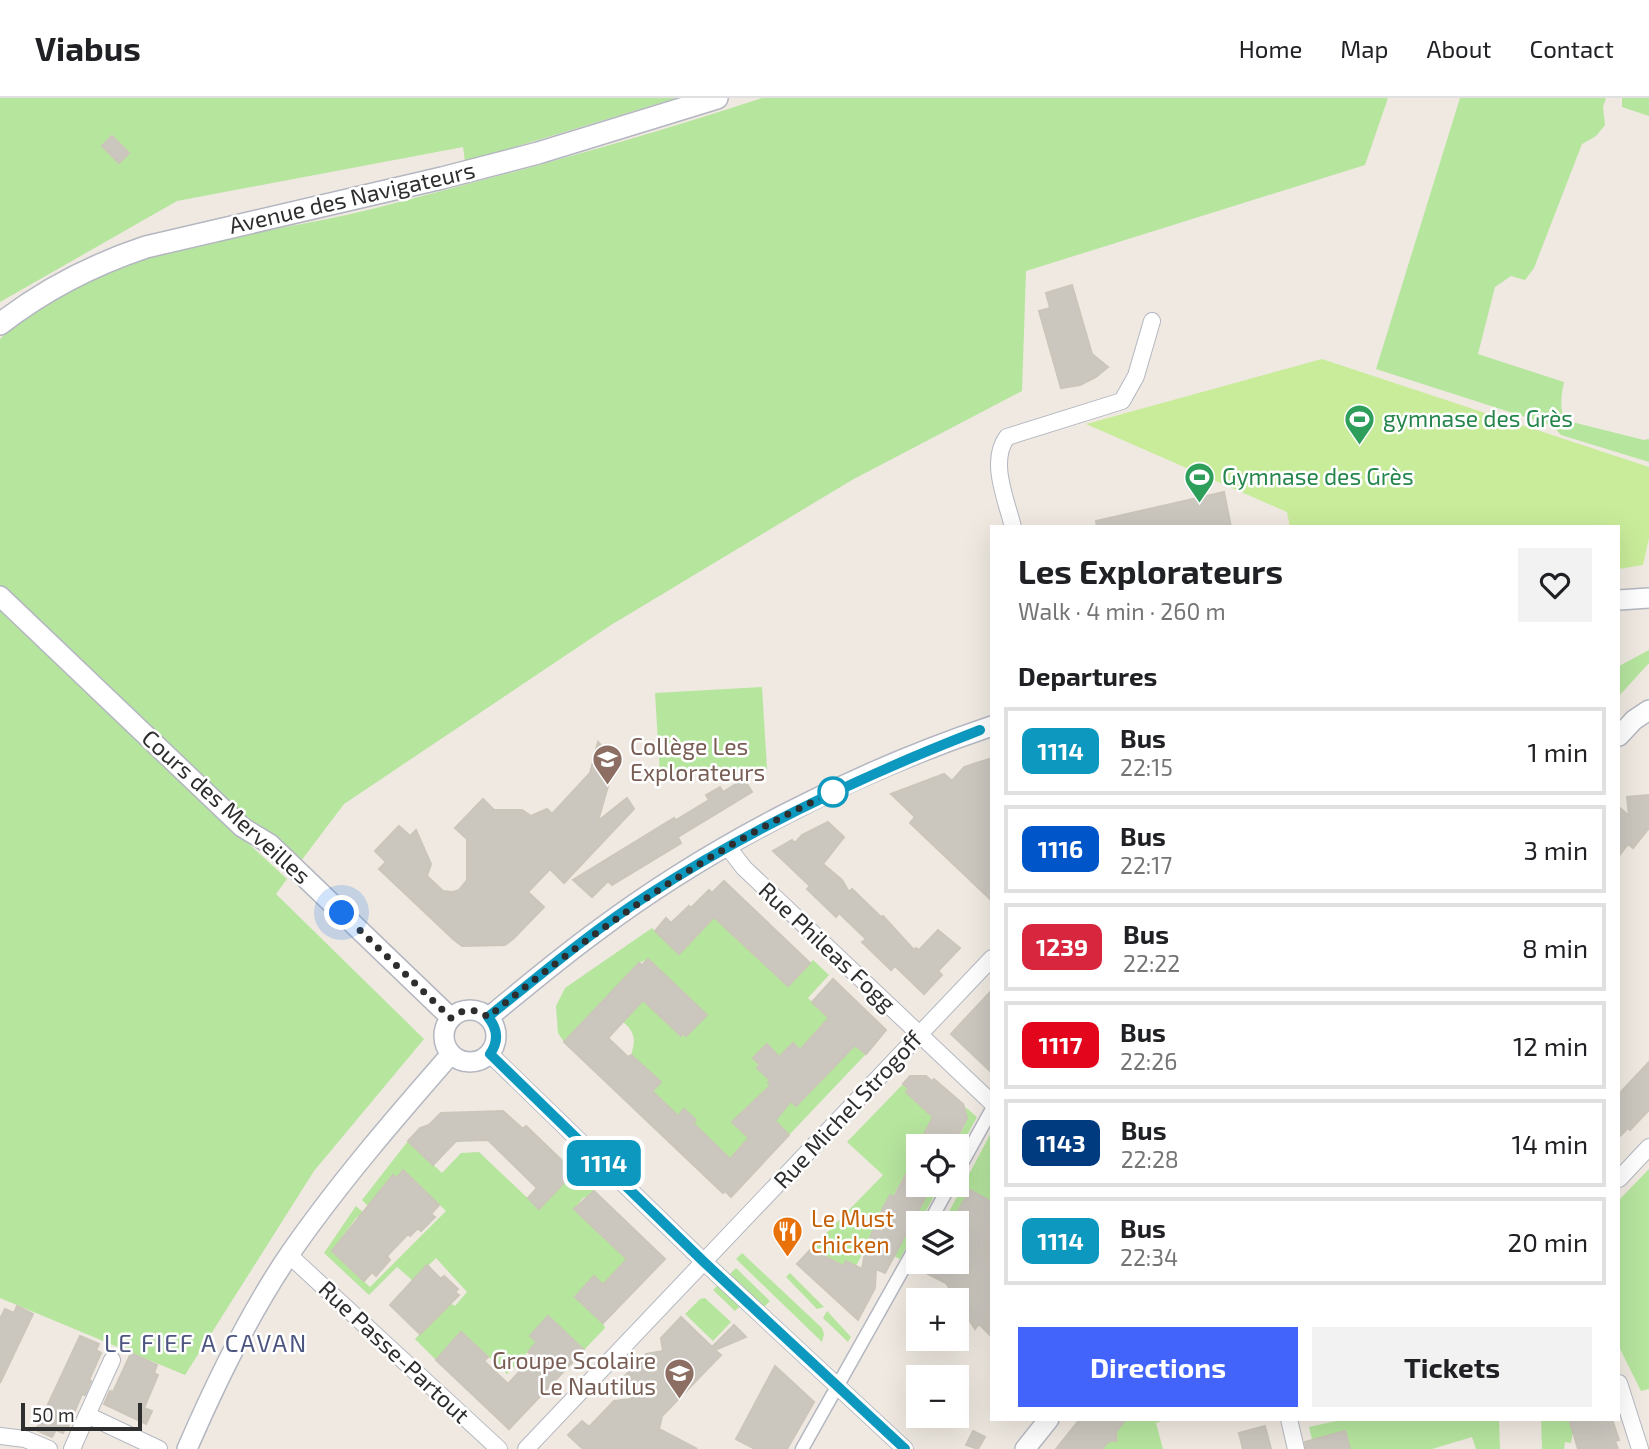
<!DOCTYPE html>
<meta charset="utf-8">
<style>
body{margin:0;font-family:"Exo 2",sans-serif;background:#f2f2f2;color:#202124;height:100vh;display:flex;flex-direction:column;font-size:26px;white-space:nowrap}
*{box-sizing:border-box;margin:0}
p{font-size:23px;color:#757577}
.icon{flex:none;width:38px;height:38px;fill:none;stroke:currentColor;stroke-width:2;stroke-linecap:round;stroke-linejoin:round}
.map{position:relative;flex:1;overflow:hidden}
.drawer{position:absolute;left:990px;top:427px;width:630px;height:896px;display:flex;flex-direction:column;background:#fff;border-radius:0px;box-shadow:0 7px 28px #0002}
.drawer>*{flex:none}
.badge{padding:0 14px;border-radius:10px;font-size:24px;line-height:46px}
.fabs{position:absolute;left:906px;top:1036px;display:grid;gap:14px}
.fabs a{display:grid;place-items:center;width:63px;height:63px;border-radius:0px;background:#fff;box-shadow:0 7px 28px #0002;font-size:35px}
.scale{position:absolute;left:21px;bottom:18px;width:121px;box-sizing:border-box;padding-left:7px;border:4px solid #2e2e2e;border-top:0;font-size:19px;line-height:24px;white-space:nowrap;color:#2e2e2e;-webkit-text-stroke:5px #fff;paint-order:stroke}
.you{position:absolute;width:35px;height:35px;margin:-18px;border:5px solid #fff;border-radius:50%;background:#1a73e8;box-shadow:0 0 0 10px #1a73e833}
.map>.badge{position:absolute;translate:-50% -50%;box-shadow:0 0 0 4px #fff}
h2{padding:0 28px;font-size:26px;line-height:63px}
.round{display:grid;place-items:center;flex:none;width:74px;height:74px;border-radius:0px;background:#f2f2f2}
.headline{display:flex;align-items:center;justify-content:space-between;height:119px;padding:0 28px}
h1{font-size:33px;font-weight:700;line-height:52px}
.cta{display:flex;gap:14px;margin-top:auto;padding:14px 28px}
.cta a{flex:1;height:80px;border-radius:0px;background:#4264fb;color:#fff;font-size:28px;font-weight:700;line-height:80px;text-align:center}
.cta a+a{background:#f2f2f2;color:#202124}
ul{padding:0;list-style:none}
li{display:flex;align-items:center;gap:21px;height:88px;margin:0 14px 10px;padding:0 14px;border:4px solid #e0e0e0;border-radius:0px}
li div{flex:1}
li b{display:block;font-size:26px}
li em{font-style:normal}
li .badge{min-width:77px;font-weight:700;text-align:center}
header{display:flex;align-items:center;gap:42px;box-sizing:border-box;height:98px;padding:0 35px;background:#fff;border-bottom:2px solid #e0e0e0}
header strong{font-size:33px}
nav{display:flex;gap:38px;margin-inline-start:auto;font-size:24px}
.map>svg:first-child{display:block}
.green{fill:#b6e59e}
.pitch{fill:#c9ec9a}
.building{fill:#cbc7bf;stroke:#cbc5ba;stroke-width:2}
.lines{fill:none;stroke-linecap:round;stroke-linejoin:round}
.pedestrian-casing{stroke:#b4b7c1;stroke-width:15}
.minor-casing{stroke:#b4b7c1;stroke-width:18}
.tertiary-casing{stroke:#b4b7c1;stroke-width:22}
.secondary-casing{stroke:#b4b7c1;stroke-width:24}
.pedestrian{stroke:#fff;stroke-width:12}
.minor{stroke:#fff;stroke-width:16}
.tertiary{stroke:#fff;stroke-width:19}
.secondary{stroke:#fff;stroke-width:21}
.line-casing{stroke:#fff;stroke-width:16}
.line{stroke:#0d99bf;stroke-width:10}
.walk{stroke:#2e2e2e;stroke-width:7;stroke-dasharray:0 12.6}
.stop-dot{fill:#fff;stroke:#0d99bf;stroke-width:3.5}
.labels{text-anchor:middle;stroke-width:5;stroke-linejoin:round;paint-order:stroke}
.street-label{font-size:23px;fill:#2e2e2e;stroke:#fff}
.leisure-label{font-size:23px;fill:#27864d;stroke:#fff;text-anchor:start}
.education-label{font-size:23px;fill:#785e54;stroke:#fff;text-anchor:start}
.food-label{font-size:23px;fill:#c56008;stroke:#fff;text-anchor:start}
.neighbourhood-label{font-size:24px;letter-spacing:2px;fill:#4d5680;stroke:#fff}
</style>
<header>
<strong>Viabus</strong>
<nav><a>Home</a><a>Map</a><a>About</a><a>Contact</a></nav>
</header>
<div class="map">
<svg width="1649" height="1351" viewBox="0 0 1649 1351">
<rect width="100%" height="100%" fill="#efe9e1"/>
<path class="green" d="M0,0H677L465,64L463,49L177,103L0,204Z
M762,0H1388L1365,67L1026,173L1022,293L852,382L611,527L344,706L301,763L275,739L242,717L0,487V241C11,229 24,221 37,212C138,142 264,139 380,109C508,76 636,42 762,0Z
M1460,0H1606L1603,9L1605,27L1596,38L1582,46L1534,170L1525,182L1511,178L1495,189L1478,256L1564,284C1561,297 1560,309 1564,322L1644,342L1649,341V364L1561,337L1553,328L1376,271Z
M1622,0H1649V18L1622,9Z
M0,510L121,628L287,781L276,796L424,941L314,1073L185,1277L0,1200Z
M1649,552V565L1619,598V568Z
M762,589L767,671L660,677L655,595Z
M714,819L787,888L813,862L829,877L808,900L831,922L800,951L792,945L779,959L766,947L757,969L796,1008L854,947L866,956L789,1037L755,1004L746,1013L744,1012L733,1024L749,1040L730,1061L691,1027L685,1012L678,1018L669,1010L652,1028L635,1012L661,984L631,957C636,943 635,933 623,924L643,902L680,938L683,935L686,938L707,917L648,861L639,865L564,944L558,935L556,908L565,890L652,830L679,855Z
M903,986L909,991L907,994L936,1021C909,1069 882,1118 856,1168L846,1163L843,1168L811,1151L883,1077L847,1044Z
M964,1008L977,1019L957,1056V1048H953C960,1035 972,1022 964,1008Z
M992,1033V1104L969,1092L951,1125H943Z
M408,1043L442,1075L461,1055L479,1054L539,1111L574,1074L594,1093L587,1101L584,1099L574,1111L627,1161L603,1187L594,1179L575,1198L603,1225L605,1230L584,1252L548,1219L530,1237L537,1244L507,1276L462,1234L436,1262L415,1241L450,1205L455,1208L467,1194L436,1160L413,1183L397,1169L369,1197L324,1155L356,1108L366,1117L362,1123L357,1119L332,1153L370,1189L446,1113L403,1073L397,1080L393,1077L373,1102L374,1114L362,1102Z
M1649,1071V1291L1641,1293L1619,1249V1102Z
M932,1087H940L900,1161L894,1158Z
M742,1155L822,1230L824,1236L822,1244L736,1161Z
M736,1170L770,1203L764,1209L730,1176Z
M790,1175L824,1209L817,1211L786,1179Z
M718,1187L740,1208L735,1213L713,1192Z
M705,1200L731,1224L713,1243L685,1216L700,1201Z
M827,1213L851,1239L848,1244L823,1220Z
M1125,1321H1167L1156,1325L1163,1351H1102Z
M1345,1321H1525L1499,1322L1500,1351H1476L1472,1339L1432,1351H1350L1345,1333L1312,1342L1309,1329Z
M1541,1321H1569L1573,1333L1571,1345L1565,1344L1564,1351H1542Z"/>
<path class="pitch" d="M1322,261L1649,369V440L1643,467L1619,471V429H1290L1287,414L1086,326Z"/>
<path class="building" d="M112,38L129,55L119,65L102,48Z
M1072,187L1092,256L1108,269L1096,279L1080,287L1061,290L1039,213L1050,210L1046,195Z
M1224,394L1231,429H1097L1096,423Z
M598,644L610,657L614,667L598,723L627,700L634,711L564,785L550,771L528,794L544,809L514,840L505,847L462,848L453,841L379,771L386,764L375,753L399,728L410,738L416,732L431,766L427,778L443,793L453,794L459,792L467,782V741L455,730L483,701L494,712H522L531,718L547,711L552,716L590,675Z
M992,660V803L910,725L915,719L891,696L944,676L952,683L964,669Z
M744,681L752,694L678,739L681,745L612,787L608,783L592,799L573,782L674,720L676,722L709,702L706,697L720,689L723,694Z
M1649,697V730L1633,750L1628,746L1619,758V709L1629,718L1627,699Z
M828,724L844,739L823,766L842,782L849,794L852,791L881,819L883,818L914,852L916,850L919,852L938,832L960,850L938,873L942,877L924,896L895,868L891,872L862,844L866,841L839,815L836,819L807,791L810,788L773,753L792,742L795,745L802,737Z
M724,783L810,865L788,888L714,819L679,856L655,833L666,820L671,825L689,808L691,810L709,792L712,795Z
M648,861L707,917L686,938L683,935L681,938L643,902L608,940L628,959L631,957L661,984L652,993L678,1018L684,1011L696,1022L693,1025L730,1061L749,1040L732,1024L771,987L768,984L770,982L757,970L760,967L753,960L767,946L779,959L793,945L800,952L829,920L812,904L833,881L886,932L866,956L855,947L796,1008L791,1003L775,1023L789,1037L731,1099L725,1093L723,1095L564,944L639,865L642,867Z
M992,892V975L951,936Z
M1649,964V1012L1630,1032L1628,1030L1619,1039V996Z
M910,978H926L932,983L934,981L963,1006L967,1020L953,1048H918L933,1019L906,994L909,991L903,986Z
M503,1013L523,1031L526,1028L574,1074L539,1111L528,1100L537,1090L488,1042L456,1043L433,1067L408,1043L420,1030L429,1027L441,1015Z
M919,1052V1087H932L885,1175L876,1171L875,1190L858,1222L797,1166L811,1151L843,1168L846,1163L862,1171L866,1149L883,1110L890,1097L894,1099Z
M403,1072L439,1107L431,1116L435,1119L421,1133L418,1130L410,1138L408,1136L387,1158L390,1162L376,1178L372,1174L364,1183L332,1153L393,1077L397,1080Z
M970,1092L992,1104V1239L979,1226L975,1231L946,1185L924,1174L929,1164H957V1125H951Z
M594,1093L665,1161L603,1225L575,1199L594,1178L603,1187L627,1161L574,1111Z
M427,1167L441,1181L444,1178L458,1191L455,1194L459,1197L420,1236L390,1207Z
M17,1208L33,1216L0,1285V1221L5,1211L14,1215Z
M548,1218L584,1252L509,1331L436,1262L461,1234L488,1259L484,1263L508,1286L533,1259L528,1254L537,1244L530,1238Z
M681,1219L712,1249L734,1227L746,1239L715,1252L721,1257L662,1318L659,1331L697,1351H583L568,1337L582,1323L589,1329L614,1303L632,1301L621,1282L646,1256L663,1253L661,1240Z
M80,1238L99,1246L96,1252L101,1255L89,1282L91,1283L85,1297L82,1296L68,1329L66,1328L63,1335L56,1332L52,1339L36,1332Z
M131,1255L157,1267L154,1275L158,1277L144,1310L152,1313L146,1326L104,1306L110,1293L113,1294Z
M775,1268L814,1304L787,1351H755L736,1341Z
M1080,1321H1126L1116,1334V1343H1109L1102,1351H1056Z
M1569,1321H1612L1619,1342L1615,1343L1618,1351H1578Z
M1265,1328L1271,1351H1243L1239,1335Z
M973,1333L985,1339L978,1351L966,1347Z
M1345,1333L1350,1351H1306L1305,1344Z"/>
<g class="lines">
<defs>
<path id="pedestrian" d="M957,1074L992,1011
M929,1125L950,1087
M802,1351L919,1143"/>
<path id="minor" d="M1013,429C1006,401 989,363 1007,339L1122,303L1136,278L1152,223
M727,748L744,770L992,1005
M490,956L704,1164L905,1351
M1619,1081L1649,1049
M289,1157L499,1351
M1619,1285L1640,1351
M87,1317L112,1262
M1289,1321L1296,1351
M0,1338L25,1341L49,1351
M72,1351L87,1317L159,1351
M526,1351L992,860"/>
<path id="tertiary" d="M0,498L242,729L270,746L451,920
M1619,502L1649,500
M1619,638L1634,622L1649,612
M444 938a26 26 0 1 1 52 0a26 26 0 1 1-52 0Z
M489,919C524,890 560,860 597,833C713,746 855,674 992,628
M187,1351C216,1284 249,1215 291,1154C339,1085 395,1020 451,956
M1025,1351L1049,1321"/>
<path id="secondary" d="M0,226C45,191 92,167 146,149L442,80L538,55L717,0"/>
</defs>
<use href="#pedestrian" class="pedestrian-casing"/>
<use href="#minor" class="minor-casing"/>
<use href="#tertiary" class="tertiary-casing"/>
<use href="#secondary" class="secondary-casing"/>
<use href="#pedestrian" class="pedestrian"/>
<use href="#minor" class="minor"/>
<use href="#tertiary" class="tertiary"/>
<use href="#secondary" class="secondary"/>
</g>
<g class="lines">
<defs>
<path id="line" d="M905,1351L704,1164L490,956C499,943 498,931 488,919C540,877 592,833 648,797C753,729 864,677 980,632"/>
</defs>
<use href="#line" class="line-casing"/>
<use href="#line" class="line"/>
<path class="walk" d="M342,815L451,920C463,910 476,910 488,919C598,829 710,750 840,691L833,694"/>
</g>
<defs>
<symbol id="stadium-pin" viewBox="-11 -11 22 30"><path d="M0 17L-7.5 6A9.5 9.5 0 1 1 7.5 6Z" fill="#2e9e5b" stroke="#fff"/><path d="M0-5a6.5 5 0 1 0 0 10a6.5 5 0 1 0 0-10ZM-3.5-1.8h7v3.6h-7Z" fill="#fff"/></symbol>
<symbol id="school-pin" viewBox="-11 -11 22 30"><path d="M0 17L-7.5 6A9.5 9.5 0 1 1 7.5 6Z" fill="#8d6e63" stroke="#fff"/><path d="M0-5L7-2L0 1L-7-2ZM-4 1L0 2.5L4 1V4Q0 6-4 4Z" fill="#fff"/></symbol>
<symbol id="restaurant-pin" viewBox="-11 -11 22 30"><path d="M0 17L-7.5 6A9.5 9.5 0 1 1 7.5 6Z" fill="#e8710a" stroke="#fff"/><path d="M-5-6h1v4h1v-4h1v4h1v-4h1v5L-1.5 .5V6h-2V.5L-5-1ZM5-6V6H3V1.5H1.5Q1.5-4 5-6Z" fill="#fff"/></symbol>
</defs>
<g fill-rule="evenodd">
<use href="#stadium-pin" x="1342" y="304" width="35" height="47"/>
<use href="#stadium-pin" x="1182" y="362" width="35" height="47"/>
<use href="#school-pin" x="590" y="644" width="35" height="47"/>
<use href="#restaurant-pin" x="770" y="1116" width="35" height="47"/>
<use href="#school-pin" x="662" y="1258" width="35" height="47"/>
</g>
<circle class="stop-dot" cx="833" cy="694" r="14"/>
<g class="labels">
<g class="street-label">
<text transform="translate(352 100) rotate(-13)" y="8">Avenue des Navigateurs</text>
<text transform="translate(226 709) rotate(42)" y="8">Cours des Merveilles</text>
<text transform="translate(827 849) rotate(43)" y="8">Rue Phileas Fogg</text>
<text transform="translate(848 1012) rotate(-47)" y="8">Rue Michel Strogoff</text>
<text transform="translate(394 1254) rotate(43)" y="8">Rue Passe-Partout</text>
</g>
<g class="leisure-label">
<text x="1383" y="329">gymnase des Grès</text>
<text x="1222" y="387">Gymnase des Grès</text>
</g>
<g class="education-label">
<text x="630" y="657">Collège Les<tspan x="630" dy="26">Explorateurs</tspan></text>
<text x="656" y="1271" text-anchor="end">Groupe Scolaire<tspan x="656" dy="26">Le Nautilus</tspan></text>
</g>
<g class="food-label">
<text x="811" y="1129">Le Must<tspan x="811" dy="26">chicken</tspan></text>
</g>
<g class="neighbourhood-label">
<text x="206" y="1254">LE FIEF A CAVAN</text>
</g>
</g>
</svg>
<div class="fabs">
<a><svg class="icon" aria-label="locate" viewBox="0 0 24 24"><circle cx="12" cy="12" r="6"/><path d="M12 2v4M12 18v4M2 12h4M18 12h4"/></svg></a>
<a><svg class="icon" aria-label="layers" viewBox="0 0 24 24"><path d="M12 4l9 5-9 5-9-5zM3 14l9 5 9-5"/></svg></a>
<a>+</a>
<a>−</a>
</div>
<div class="scale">50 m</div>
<div class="you" style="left:342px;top:815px"></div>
<b class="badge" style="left:604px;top:1065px;background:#0d99bf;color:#fff">1114</b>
<section class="drawer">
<div class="headline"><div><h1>Les Explorateurs</h1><p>Walk · 4 min · 260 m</p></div><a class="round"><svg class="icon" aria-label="heart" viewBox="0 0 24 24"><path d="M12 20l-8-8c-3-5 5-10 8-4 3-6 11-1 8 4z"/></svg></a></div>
<h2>Departures</h2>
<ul>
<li><span class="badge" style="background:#0d99bf;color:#fff">1114</span><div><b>Bus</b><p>22:15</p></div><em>1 min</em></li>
<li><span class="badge" style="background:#0055c8;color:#fff">1116</span><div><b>Bus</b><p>22:17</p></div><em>3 min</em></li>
<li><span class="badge" style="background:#d7263d;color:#fff">1239</span><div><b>Bus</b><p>22:22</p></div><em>8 min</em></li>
<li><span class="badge" style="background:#e3051c;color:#fff">1117</span><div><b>Bus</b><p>22:26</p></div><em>12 min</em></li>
<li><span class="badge" style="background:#003b80;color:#fff">1143</span><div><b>Bus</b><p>22:28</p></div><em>14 min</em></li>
<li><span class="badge" style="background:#0d99bf;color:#fff">1114</span><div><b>Bus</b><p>22:34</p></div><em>20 min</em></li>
</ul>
<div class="cta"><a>Directions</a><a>Tickets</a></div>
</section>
</div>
